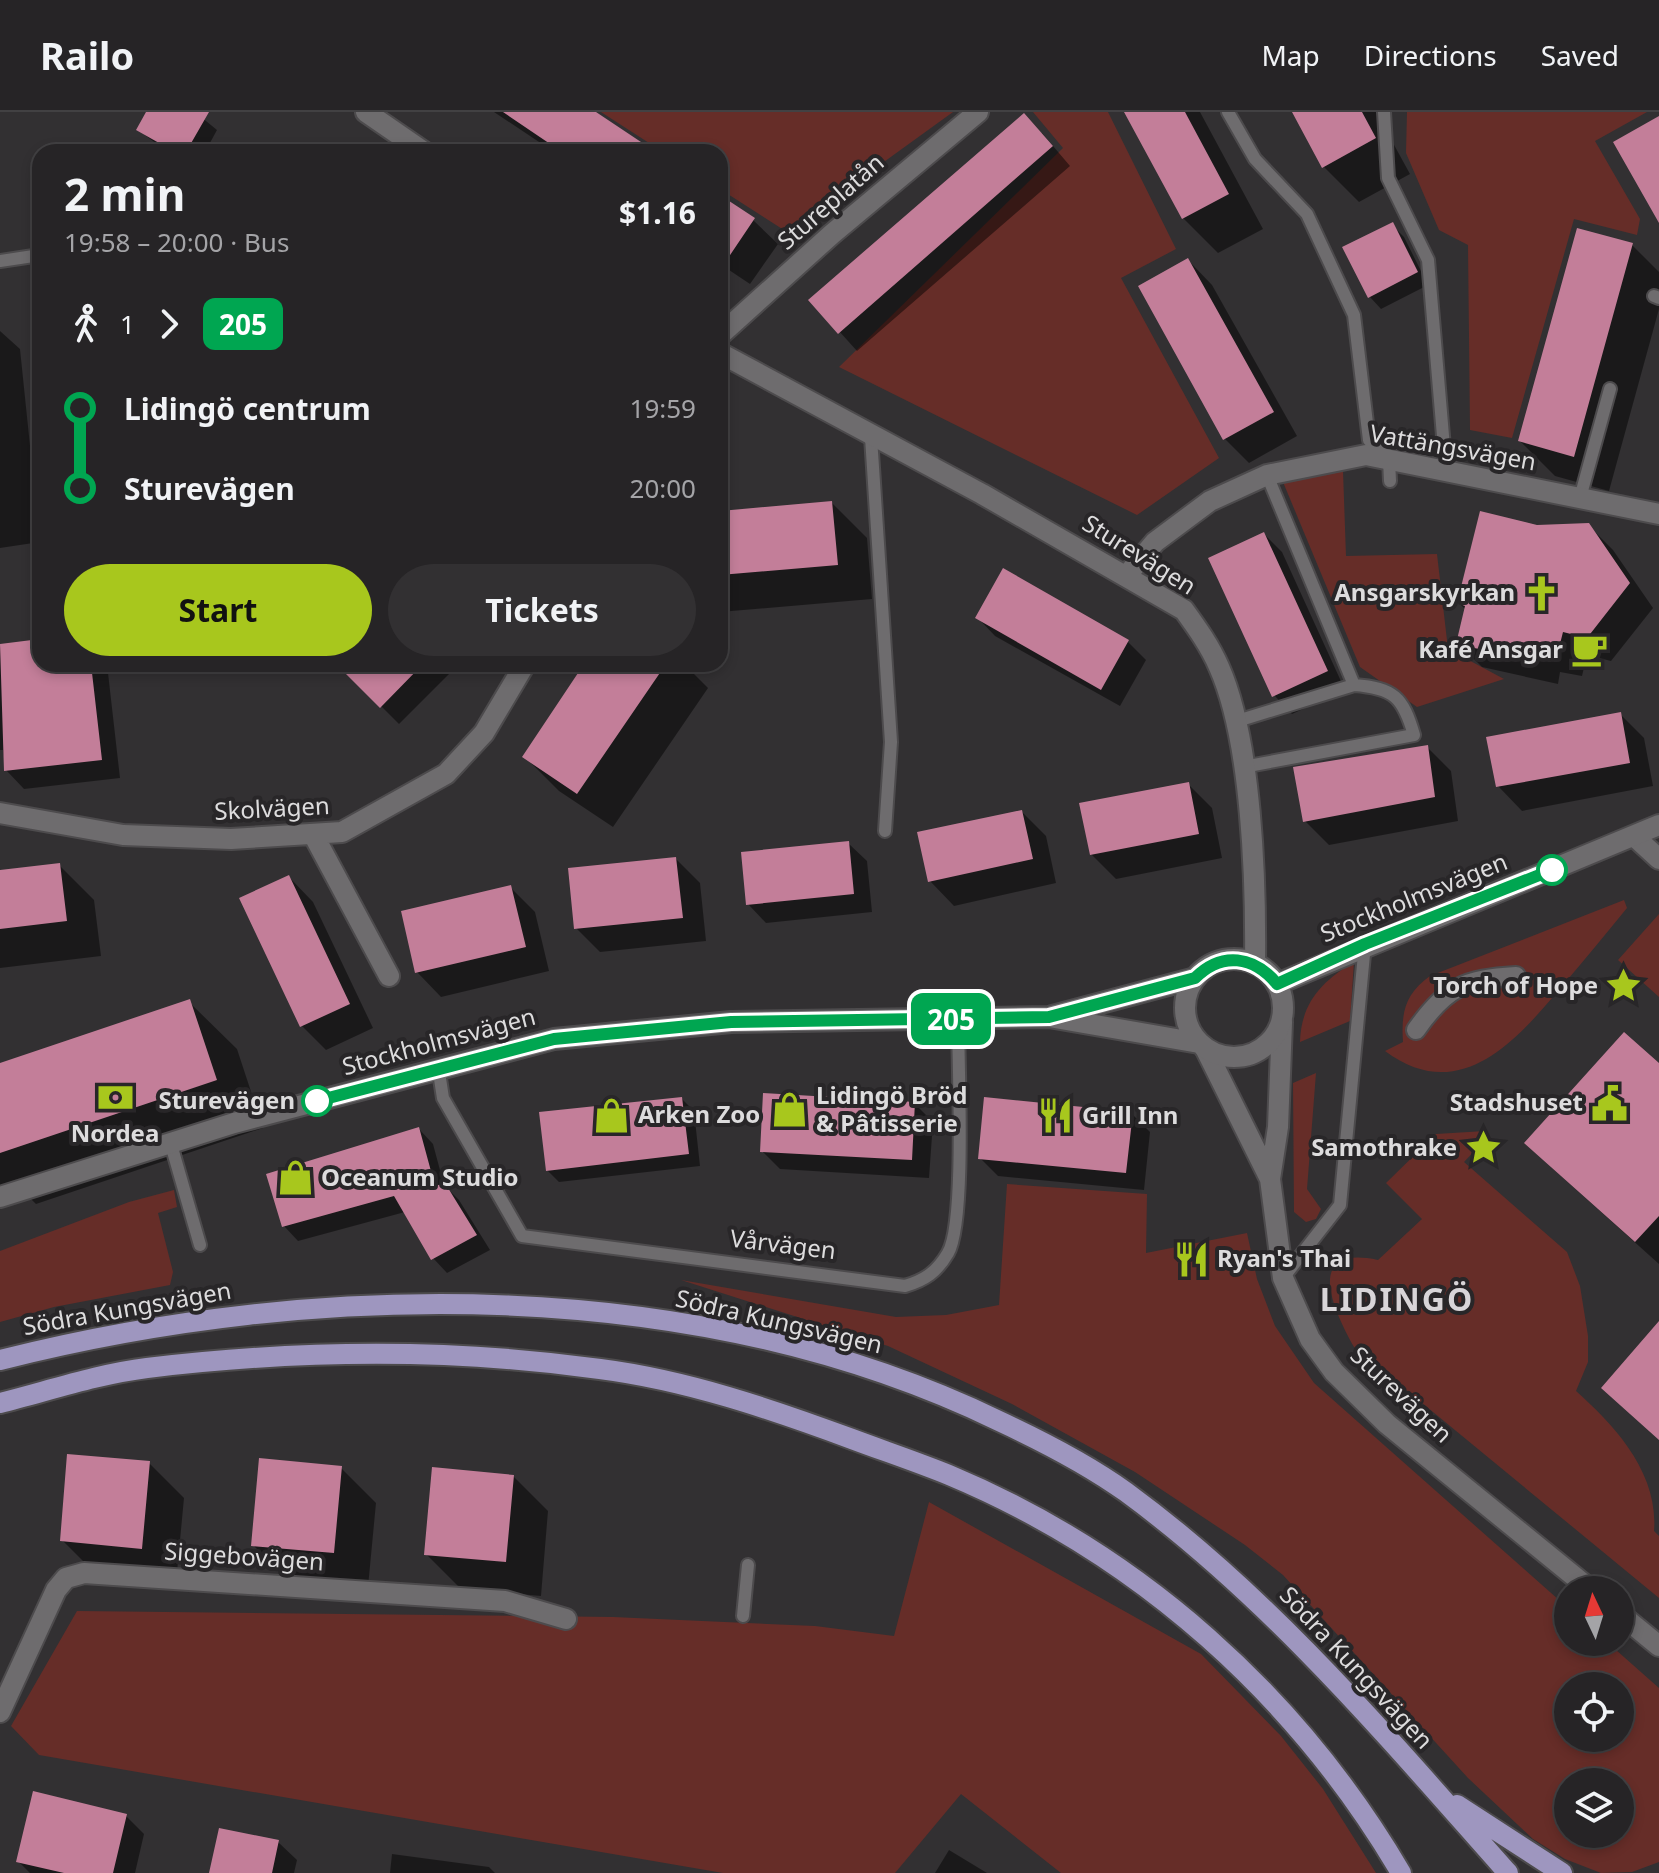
<!DOCTYPE html>
<meta charset="utf-8">
<style>
body{margin:0;font-family:"Noto Sans",sans-serif;background:#323032;color:#f1f3f6;height:100vh;display:flex;flex-direction:column;font-size:30px;white-space:nowrap}
*{box-sizing:border-box;margin:0}
p{font-size:26px;color:#a4a4a7}
.icon{flex:none;width:44px;height:44px;fill:none;stroke:currentColor;stroke-width:2;stroke-linecap:round;stroke-linejoin:round}
.map{position:relative;flex:1;overflow:hidden}
.panel{position:absolute;left:32px;top:32px;width:696px;height:528px;display:flex;flex-direction:column;background:#262426;border-radius:24px;box-shadow:0 4px 12px #0003,0 0 0 2px #424143}
.panel>*{flex:none}
.badge{padding:0 16px;border-radius:12px;font-size:28px;line-height:52px}
.needle{width:52px;rotate:356deg}
.tools{position:absolute;left:1554px;top:1464px;display:grid;gap:16px}
.tools a{display:grid;place-items:center;width:80px;height:80px;border-radius:50%;background:#262426;box-shadow:0 4px 12px #0003,0 0 0 2px #424143;font-size:40px}
.map>.badge{position:absolute;translate:-50% -50%;box-shadow:0 0 0 4px #fff}
.legs{display:flex;align-items:center;gap:12px;height:88px;padding:0 32px;font-size:26px}
.legs p{margin-inline-start:auto}
.summary{display:flex;align-items:center;justify-content:space-between;height:136px;padding:0 32px}
h1{font-size:44px;font-weight:700;line-height:60px}
.cta{display:flex;gap:16px;margin-top:auto;padding:16px 32px}
.cta a{flex:1;height:92px;border-radius:48px;background:#a8c71d;color:#111;font-size:32px;font-weight:700;line-height:92px;text-align:center}
.cta a+a{background:#323032;color:#f1f3f6}
ul{padding:0 32px;list-style:none}
li{display:flex;align-items:center;gap:28px;height:80px;font-size:30px}
li i{display:grid;place-items:center;width:12px;height:100%;margin:0 10px;background:currentColor}
li i::after{content:'';width:20px;height:20px;margin:-10px;border:6px solid;border-radius:50%;background:#262426}
li p{margin-inline-start:auto}
li:first-child i{background:linear-gradient(#0000 50%,currentColor 0)}
li:last-child i{background:linear-gradient(currentColor 50%,#0000 0)}
header{display:flex;align-items:center;gap:48px;box-sizing:border-box;height:112px;padding:0 40px;background:#262426;border-bottom:2px solid #424143}
header strong{font-size:38px}
nav{display:flex;gap:44px;margin-inline-start:auto;font-size:28px}
.map>svg:first-child{display:block}
.green{fill:#662d28;fill-rule:evenodd}
.shadow{fill:#0007}
.building{fill:#c37e99}
.lines{fill:none;stroke-linecap:round;stroke-linejoin:round}
.service-casing{stroke:#4d4b4d;stroke-width:16}
.pedestrian-casing{stroke:#4d4b4d;stroke-width:22}
.minor-casing{stroke:#4d4b4d;stroke-width:24}
.tertiary-casing{stroke:#4d4b4d;stroke-width:24}
.primary-casing{stroke:#4d4b4d;stroke-width:24}
.service{stroke:#6e6c6e;stroke-width:12}
.pedestrian{stroke:#6e6c6e;stroke-width:18}
.minor{stroke:#6e6c6e;stroke-width:20}
.tertiary{stroke:#6e6c6e;stroke-width:20}
.primary{stroke:#9e96bf;stroke-width:20}
.line-1-casing{stroke:#fff;stroke-width:18}
.line-1{stroke:#00a651;stroke-width:12}
.stop-1-dot{fill:#fff;stroke:#00a651;stroke-width:4}
.labels{text-anchor:middle;stroke-width:8;stroke-linejoin:round;paint-order:stroke}
.street-label{font-size:24px;fill:#dddcdd;stroke:#282628}
.poi-label{font-size:24px;font-weight:bold;fill:#dddcdd;stroke:#282628;text-anchor:end}
.stop-label{font-size:24px;font-weight:bold;fill:#dddcdd;stroke:#282628;text-anchor:end}
.district-label{font-size:32px;font-weight:bold;letter-spacing:2px;fill:#d8d5d8;stroke:#282628}
</style>
<header>
<strong>Railo</strong>
<nav><a>Map</a><a>Directions</a><a>Saved</a></nav>
</header>
<div class="map">
<svg width="1659" height="1761" viewBox="0 0 1659 1761">
<rect width="100%" height="100%" fill="#323032"/>
<path class="green" d="M601,0H953L787,120L720,77V40H663Z
M1033,0H1108L1176,137L1121,166L1219,346L1137,403L839,255L1063,36Z
M1407,0H1647L1595,29L1640,107L1637,123L1574,107L1512,326L1470,318L1468,133L1439,118L1406,41Z
M1343,359L1346,444L1437,442L1448,537L1504,567L1417,595L1360,555L1283,370Z
M1624,788L1627,796C1606,822 1585,847 1563,873C1517,928 1460,995 1385,939L1403,930C1401,900 1405,882 1430,864Z
M1659,802V885L1618,848Z
M1354,850L1350,909L1300,930C1301,891 1322,869 1354,850Z
M1316,961L1307,1077L1321,1097L1316,1107L1306,1110L1294,1100L1293,971Z
M1485,1019V1028L1464,1050L1567,1140L1580,1174L1588,1224V1250L1576,1279C1613,1312 1659,1360 1654,1419L1659,1424V1486L1354,1235C1334,1199 1302,1132 1378,1148L1422,1107L1386,1071L1436,1022Z
M1007,1072L1147,1082L1146,1141L1247,1121L1257,1167L1275,1214L1314,1271L1568,1496V1530H1607L1659,1576V1750L1632,1760L1601,1761L1565,1747L1533,1727L1468,1666L1283,1463L1245,1433L1135,1360L1012,1292L888,1234L681,1168L896,1205L946,1203L999,1193ZM1568,1574H1620V1626H1568ZM1568,1670H1620V1722H1568Z
M174,1078L177,1095L158,1101L173,1160L170,1173L54,1195L0,1210V1139L129,1090Z
M929,1390L1201,1542L1281,1624L1323,1677L1376,1761H1061L961,1682L895,1761H723L39,1643L11,1614L77,1499L613,1505L815,1514L894,1524Z"/>
<path class="shadow" d="M148,0H195L217,18L205,40H168L138,18Z
M494,0H593L652,40H554Z
M1126,0H1200L1263,117L1218,141L1183,106Z
M1294,0H1376L1410,62L1359,90L1324,55Z
M1042,21L1070,54L857,239L811,188Z
M720,85L753,108L778,132L750,172L720,152Z
M1392,113L1404,125L1428,173L1381,197L1370,185Z
M1632,133L1659,160V197L1609,379L1555,364L1520,329Z
M1188,148L1212,173L1297,324L1249,351L1225,327Z
M0,219L20,237L40,430L0,436Z
M832,391L867,426L872,487L720,500V401Z
M1588,413L1613,438L1653,496L1611,549L1587,543L1582,564L1560,560L1558,572L1482,555L1458,531L1466,498L1459,491L1537,415Z
M1264,422L1282,440L1345,578L1292,602L1274,583Z
M1004,459L1128,530L1146,548L1120,594L995,524L977,505Z
M40,529V552H107L120,666L24,677L6,658L3,638H0V534Z
M339,552H459L399,612Z
M587,552H684L708,576L613,715L559,679L524,644Z
M1620,602L1644,626L1653,674L1522,699L1498,674Z
M1427,635L1451,659L1458,709L1329,733L1305,709Z
M1188,672L1212,696L1222,746L1116,767L1091,742Z
M1022,700L1046,724L1056,771L954,794L930,769Z
M848,731L867,749L872,800L766,811L748,792Z
M676,747L700,771L706,829L600,840L576,816Z
M59,753L94,788L101,844L0,856V760Z
M289,765L313,790L373,916L326,938L302,914Z
M510,775L535,800L549,859L441,885L417,860Z
M189,890L237,937L263,1016L36,1092L30,1086L0,1096V953Z
M1659,954V1152L1551,1055Z
M682,987L694,999L700,1054L559,1070L547,1058Z
M915,992L933,1010L929,1066L780,1057L762,1039Z
M1132,1002L1150,1020L1144,1078L998,1064L980,1046Z
M419,1017L433,1032L444,1073L459,1088L490,1138L447,1161L433,1146L405,1100L298,1129L284,1114Z
M149,1351L184,1386L176,1471L97,1463L62,1428Z
M341,1356L376,1391L368,1475L288,1468L253,1433Z
M513,1364L548,1399L541,1484L461,1477L426,1442Z
M126,1704L144,1722L135,1761H30L18,1749Z
M278,1730L297,1748L294,1761H211Z
M949,1738L987,1761H935Z
M392,1742L489,1755L495,1761H390Z"/>
<path class="building" d="M146,0H209L186,40H175L136,18Z
M503,0H596L656,40H562Z
M1124,0H1185L1229,82L1182,107Z
M1292,0H1362L1376,26L1322,56Z
M1024,1L1053,34L838,222L808,188Z
M1659,4V111L1613,30Z
M720,83L755,106L720,158Z
M1393,110L1418,160L1368,186L1342,135Z
M1577,116L1633,131L1574,345L1518,329Z
M1188,146L1274,300L1223,328L1138,174Z
M832,389L838,453L720,463V399Z
M1480,399L1537,413L1589,411L1630,471L1587,526L1563,520L1558,540L1536,537L1534,549L1456,532L1465,494L1457,491Z
M1264,420L1328,559L1272,585L1208,446Z
M1003,456L1129,528L1101,578L975,506Z
M40,527V552H91L102,648L4,659L0,532Z
M336,552H423L380,596Z
M584,552H666L577,682L522,645Z
M1621,600L1630,651L1496,675L1486,625Z
M1428,633L1435,685L1303,710L1293,655Z
M1189,670L1199,722L1090,743L1079,691Z
M1022,698L1033,747L928,770L917,720Z
M849,729L854,782L746,793L741,740Z
M676,745L683,806L574,817L568,756Z
M60,751L67,809L0,817V758Z
M289,763L350,892L300,915L239,786Z
M511,773L526,835L415,861L401,799Z
M190,887L217,968L0,1041V951Z
M1624,920L1659,951V1104L1635,1130L1524,1031Z
M763,981L915,990L912,1048L760,1040Z
M682,985L689,1042L546,1059L539,1000Z
M984,985L1133,1000L1126,1061L978,1047Z
M419,1015L435,1074L445,1071L477,1123L431,1148L394,1084L282,1115L266,1062Z
M1659,1209V1328L1601,1276Z
M67,1342L150,1349L142,1437L60,1429Z
M259,1346L342,1354L334,1441L251,1434Z
M432,1355L514,1363L506,1450L424,1443Z
M33,1679L127,1702L113,1761H64L16,1750Z
M219,1716L279,1728L272,1761H209Z"/>
<g class="lines">
<defs>
<path id="service" d="M1228,0L1255,47L1307,102L1354,203L1369,328L1389,348L1390,369
M1384,0L1388,66L1428,148L1446,359
M0,149L40,143
M1654,184L1659,186
M871,325L891,630L885,719
M1580,386L1610,277
M1234,610L1354,573L1267,363
M1243,655L1414,623C1403,585 1394,576 1354,573
M438,954L443,986L522,1124L905,1174C925,1168 937,1160 948,1141C966,1110 958,951 958,907
M170,1029L200,1133
M1283,1166L1340,1093L1365,832
M743,1504L748,1453"/>
<path id="pedestrian" d="M1416,918C1446,875 1465,867 1516,864"/>
<path id="minor" d="M366,0L424,40
M720,223L832,122L978,0
M720,241L982,382L1184,498C1197,516 1210,534 1219,555C1252,629 1256,770 1255,852
M1127,463L1155,430L1210,389L1267,363L1366,343L1659,402
M0,701L123,723L231,727L342,720L446,662L484,621L525,552
M313,722L389,864
M1635,725L1659,747
M1282,910L1278,1015L1270,1067L1283,1166L1310,1227L1334,1260L1387,1312L1591,1478
M1205,936L1270,1067
M1620,1502L1659,1534
M0,1600L56,1478L66,1466L84,1461L505,1489L566,1507"/>
<path id="tertiary" d="M1185 896a49 49 0 1 1 98 0a49 49 0 1 1-98 0Z
M1277,872L1659,713
M1052,904L1195,866
M0,1085L234,1011L554,927L731,910L1049,905L1199,931"/>
<path id="primary" d="M0,1248C320,1167 697,1163 999,1309C1042,1329 1087,1352 1126,1380C1272,1487 1389,1627 1508,1761
M0,1291C48,1279 98,1262 147,1256C297,1238 450,1236 600,1257C686,1268 771,1297 852,1327C884,1339 917,1350 949,1363C1140,1443 1297,1584 1401,1761
M1457,1693L1562,1761"/>
</defs>
<use href="#service" class="service-casing"/>
<use href="#pedestrian" class="pedestrian-casing"/>
<use href="#minor" class="minor-casing"/>
<use href="#tertiary" class="tertiary-casing"/>
<use href="#primary" class="primary-casing"/>
<use href="#service" class="service"/>
<use href="#pedestrian" class="pedestrian"/>
<use href="#minor" class="minor"/>
<use href="#tertiary" class="tertiary"/>
<use href="#primary" class="primary"/>
</g>
<g class="lines">
<defs>
<path id="line-1" d="M317,989L554,927L731,910L1049,905L1195,866C1222,839 1254,844 1277,872L1365,832L1552,758"/>
</defs>
<use href="#line-1" class="line-1-casing"/>
<use href="#line-1" class="line-1"/>
</g>
<defs>
<symbol id="church-bare" viewBox="-9 -9 18 18"><path d="M-1.2-6h2.4v3.5h3.3v2.4h-3.3V6h-2.4V-.1h-3.3v-2.4h3.3Z" fill="#a8c71d" stroke="#282628" stroke-width="2.5" paint-order="stroke"/></symbol>
<symbol id="cafe-bare" viewBox="-9 -9 18 18"><path d="M-5.5-4.5H6V0H3Q3 3.5 0 3.5H-2.5Q-5.5 3.5-5.5 0ZM3-3.2v2h1.7v-2ZM-6 4.5H4V6H-6Z" fill="#a8c71d" stroke="#282628" stroke-width="2.5" paint-order="stroke"/></symbol>
<symbol id="sight-bare" viewBox="-9 -9 18 18"><path d="M0-6L1.8-2.2L6-1.7L2.9 1.2L3.7 5.4L0 3.3L-3.7 5.4L-2.9 1.2L-6-1.7L-1.8-2.2Z" fill="#a8c71d" stroke="#282628" stroke-width="2.5" paint-order="stroke"/></symbol>
<symbol id="bank-bare" viewBox="-9 -9 18 18"><path d="M-6-4H6V4H-6ZM0-2.3a2.3 2.3 0 1 0 0 4.6a2.3 2.3 0 1 0 0-4.6Z" fill="#a8c71d" stroke="#282628" stroke-width="2.5" paint-order="stroke"/></symbol>
<symbol id="civic-bare" viewBox="-9 -9 18 18"><path d="M-.6-6.5H3V-4.5H.6V-3L4-1V1h2V6H-6V1h2V-1L-.6-3ZM-1.2 2.5V6h2.4V2.5Z" fill="#a8c71d" stroke="#282628" stroke-width="2.5" paint-order="stroke"/></symbol>
<symbol id="shop-bare" viewBox="-9 -9 18 18"><path d="M-5-2.5h2.3a2.7 3.5 0 0 1 5.4 0H5L5.5 6h-11ZM-1.5-2.5h3a1.5 2.3 0 0 0-3 0Z" fill="#a8c71d" stroke="#282628" stroke-width="2.5" paint-order="stroke"/></symbol>
<symbol id="restaurant-bare" viewBox="-9 -9 18 18"><path d="M-5-6h1v4h1v-4h1v4h1v-4h1v5L-1.5 .5V6h-2V.5L-5-1ZM5-6V6H3V1.5H1.5Q1.5-4 5-6Z" fill="#a8c71d" stroke="#282628" stroke-width="2.5" paint-order="stroke"/></symbol>
</defs>
<g fill-rule="evenodd">
<use href="#church-bare" x="1516" y="456" width="51" height="51"/>
<use href="#cafe-bare" x="1564" y="512" width="51" height="51"/>
<use href="#sight-bare" x="1598" y="848" width="51" height="51"/>
<use href="#bank-bare" x="90" y="960" width="51" height="51"/>
<use href="#civic-bare" x="1584" y="966" width="51" height="51"/>
<use href="#shop-bare" x="764" y="972" width="51" height="51"/>
<use href="#shop-bare" x="586" y="978" width="51" height="51"/>
<use href="#restaurant-bare" x="1030" y="978" width="51" height="51"/>
<use href="#sight-bare" x="1458" y="1010" width="51" height="51"/>
<use href="#shop-bare" x="270" y="1040" width="51" height="51"/>
<use href="#restaurant-bare" x="1166" y="1122" width="51" height="51"/>
</g>
<g class="stop-1-dot">
<circle cx="1552" cy="758" r="14"/>
<circle cx="317" cy="989" r="14"/>
</g>
<g class="labels">
<g class="street-label">
<text transform="translate(831 90) rotate(-41)" y="8">Stureplatån</text>
<text transform="translate(1453 336) rotate(10)" y="8">Vattängsvägen</text>
<text transform="translate(1139 443) rotate(32)" y="8">Sturevägen</text>
<text transform="translate(272 697) rotate(-3)" y="8">Skolvägen</text>
<text transform="translate(1414 786) rotate(-22)" y="8">Stockholmsvägen</text>
<text transform="translate(439 930) rotate(-15)" y="8">Stockholmsvägen</text>
<text transform="translate(783 1133) rotate(7)" y="8">Vårvägen</text>
<text transform="translate(127 1197) rotate(-10)" y="8">Södra Kungsvägen</text>
<text transform="translate(779 1210) rotate(13)" y="8">Södra Kungsvägen</text>
<text transform="translate(1401 1283) rotate(43)" y="8">Sturevägen</text>
<text transform="translate(244 1445) rotate(4)" y="8">Siggebovägen</text>
<text transform="translate(1356 1556) rotate(47)" y="8">Södra Kungsvägen</text>
</g>
<g class="poi-label">
<text x="1515" y="489">Ansgarskyrkan</text>
<text x="1563" y="546">Kafé Ansgar</text>
<text x="1598" y="882">Torch of Hope</text>
<text x="816" y="992" text-anchor="start">Lidingö Bröd<tspan x="816" dy="28">&amp; Pâtisserie</tspan></text>
<text x="1583" y="999">Stadshuset</text>
<text x="638" y="1011" text-anchor="start">Arken Zoo</text>
<text x="1082" y="1012" text-anchor="start">Grill Inn</text>
<text x="115" y="1030" text-anchor="middle">Nordea</text>
<text x="1457" y="1044">Samothrake</text>
<text x="321" y="1074" text-anchor="start">Oceanum Studio</text>
<text x="1217" y="1155" text-anchor="start">Ryan's Thai</text>
</g>
<g class="stop-label">
<text x="295" y="997">Sturevägen</text>
</g>
<g class="district-label">
<text x="1397" y="1199">LIDINGÖ</text>
</g>
</g>
</svg>
<div class="tools">
<a><svg class="needle" viewBox="-14 -14 28 28"><path d="M0-13l5 13h-10z" fill="#e53935"/><path d="M0 13l5-13h-10z" fill="#a4a4a7"/></svg></a>
<a><svg class="icon" aria-label="locate" viewBox="0 0 24 24"><circle cx="12" cy="12" r="6"/><path d="M12 2v4M12 18v4M2 12h4M18 12h4"/></svg></a>
<a><svg class="icon" aria-label="layers" viewBox="0 0 24 24"><path d="M12 4l9 5-9 5-9-5zM3 14l9 5 9-5"/></svg></a>
</div>
<b class="badge" style="left:951px;top:907px;background:#00a651;color:#fff">205</b>
<section class="panel">
<div class="summary"><div><h1>2 min</h1><p>19:58 – 20:00 · Bus</p></div><b>$1.16</b></div>
<div class="legs"><svg class="icon" aria-label="walk" viewBox="0 0 24 24"><circle cx="13" cy="4" r="2"/><path d="M13 8l-2 6 4 7M11 14l-3 7M7 12l3-4h3l4 4"/></svg>1<svg class="icon" aria-label="forward" viewBox="0 0 24 24"><path d="M9 5l7 7-7 7"/></svg><b class="badge" style="background:#00a651;color:#fff">205</b></div>
<ul>
<li><i style="color:#00a651"></i><b>Lidingö centrum</b><p>19:59</p></li>
<li><i style="color:#00a651"></i><b>Sturevägen</b><p>20:00</p></li>
</ul>
<div class="cta"><a>Start</a><a>Tickets</a></div>
</section>
</div>
